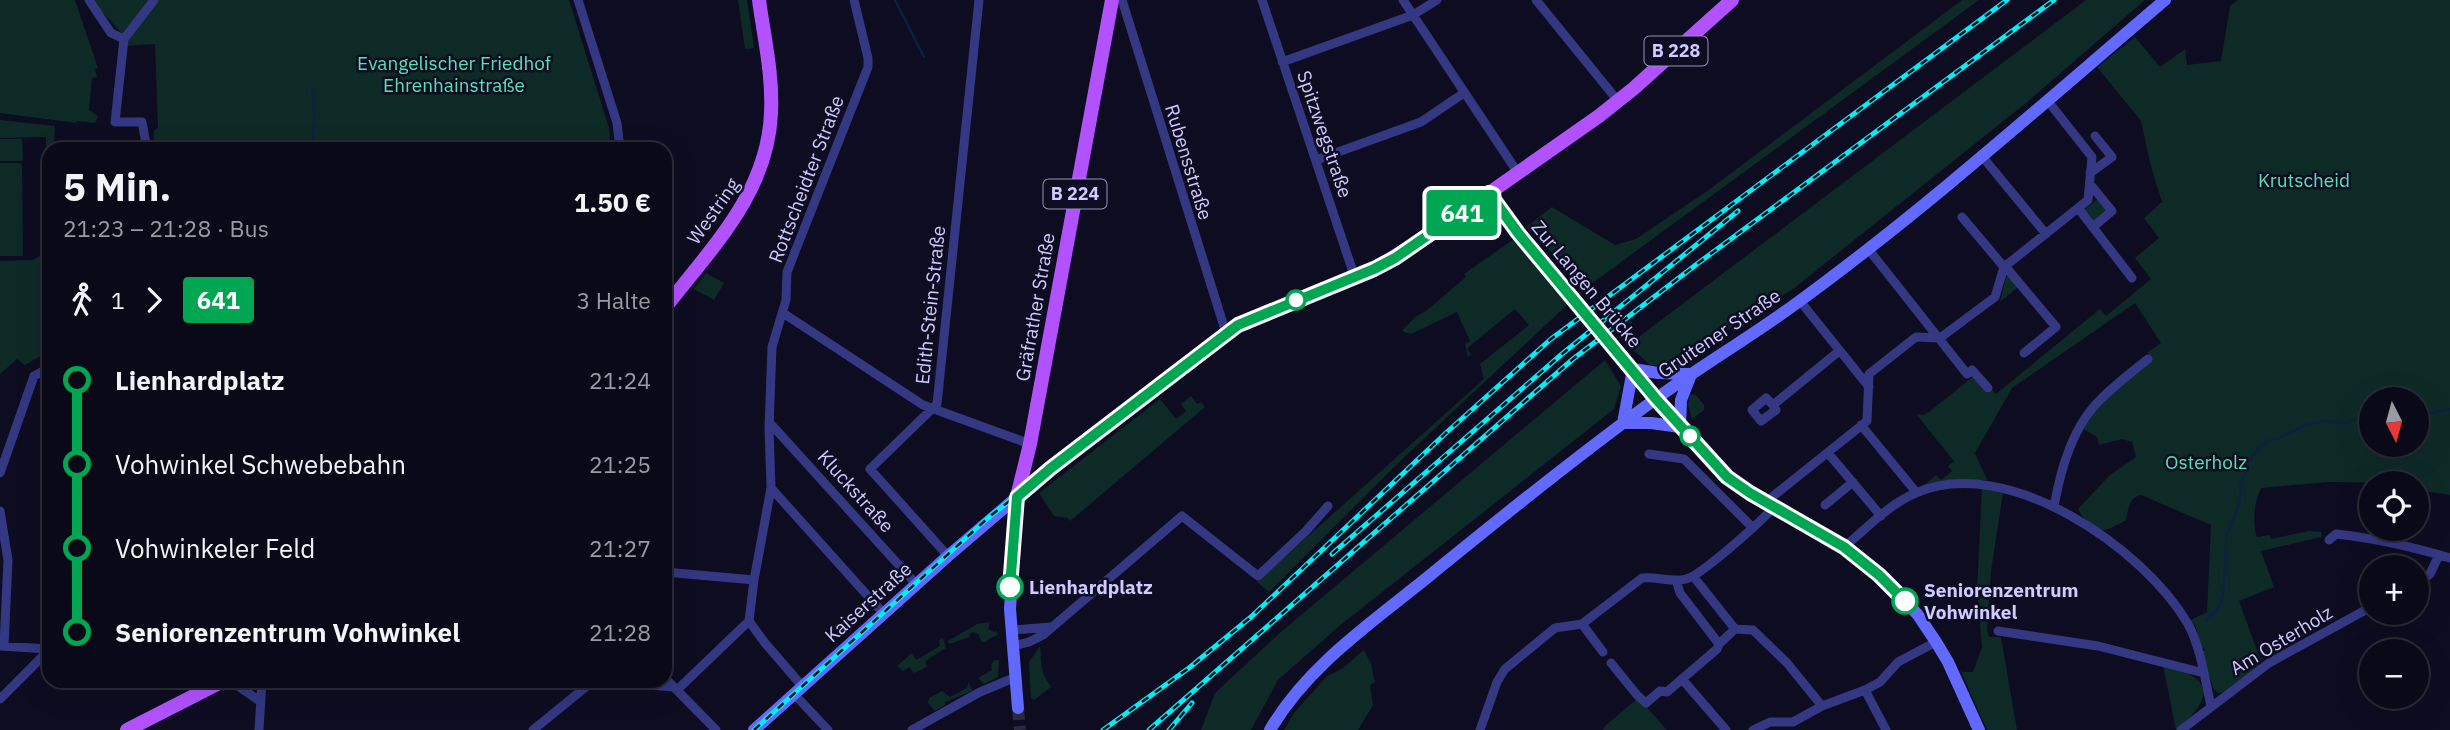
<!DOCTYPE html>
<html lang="de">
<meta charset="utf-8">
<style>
body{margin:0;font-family:"IBM Plex Sans",sans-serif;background:#131221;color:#f1f3f6;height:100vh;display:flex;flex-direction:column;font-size:26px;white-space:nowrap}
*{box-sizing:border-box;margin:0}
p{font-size:23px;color:#999aa2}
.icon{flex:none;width:38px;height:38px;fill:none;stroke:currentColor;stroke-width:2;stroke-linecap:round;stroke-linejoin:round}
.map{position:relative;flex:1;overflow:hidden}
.sheet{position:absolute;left:42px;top:142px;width:630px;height:546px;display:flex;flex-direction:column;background:#0a0918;border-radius:21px;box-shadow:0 7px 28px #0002,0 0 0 2px #2a2a37}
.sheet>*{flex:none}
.badge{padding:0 14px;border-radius:5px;font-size:24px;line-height:46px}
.needle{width:46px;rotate:174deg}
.controls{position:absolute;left:2359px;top:387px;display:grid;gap:14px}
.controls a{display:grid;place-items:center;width:70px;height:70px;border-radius:50%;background:#0a0918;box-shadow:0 7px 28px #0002,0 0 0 2px #2a2a37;font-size:35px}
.map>.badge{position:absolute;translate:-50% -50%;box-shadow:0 0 0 4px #fff}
.legs{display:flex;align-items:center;gap:10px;height:77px;padding:0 21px;font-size:23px}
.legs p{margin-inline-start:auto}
.head{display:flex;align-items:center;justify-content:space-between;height:119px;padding:0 21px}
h1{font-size:38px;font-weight:800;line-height:52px}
ul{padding:0 21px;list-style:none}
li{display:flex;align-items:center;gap:24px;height:84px;font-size:26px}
li i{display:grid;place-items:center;width:10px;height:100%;margin:0 9px;background:currentColor}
li i::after{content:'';width:18px;height:18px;margin:-9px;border:5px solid;border-radius:50%;background:#0a0918}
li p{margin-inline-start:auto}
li:first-child i{background:linear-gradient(#0000 50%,currentColor 0)}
li:last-child i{background:linear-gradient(currentColor 50%,#0000 0)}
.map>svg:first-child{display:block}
.green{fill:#0e2a27;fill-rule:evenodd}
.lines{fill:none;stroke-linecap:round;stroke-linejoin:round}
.stream{stroke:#092242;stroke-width:2.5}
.secondary-tunnel{stroke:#2b2941;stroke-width:12;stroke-dasharray:12 6;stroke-linecap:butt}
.street{stroke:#343781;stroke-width:9}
.secondary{stroke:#6269ff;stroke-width:12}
.primary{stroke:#b252ff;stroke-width:14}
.rail-casing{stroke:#00eff6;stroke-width:5}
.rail{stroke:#0e0c20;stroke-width:2.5;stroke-dasharray:8;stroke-linecap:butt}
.secondary-bridge{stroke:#6269ff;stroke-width:12}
.line-1-casing{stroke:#fff;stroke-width:16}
.line-1{stroke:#00a651;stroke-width:10}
.stop-1-dot{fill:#fff;stroke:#00a651;stroke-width:3.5}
.labels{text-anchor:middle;stroke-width:5;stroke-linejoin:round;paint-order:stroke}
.shield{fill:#0e0c20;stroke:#9492bc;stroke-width:2}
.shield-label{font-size:18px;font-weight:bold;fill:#cdcbff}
.park-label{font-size:19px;fill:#52e4b5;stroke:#0e0c20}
.street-label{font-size:19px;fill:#cdcbff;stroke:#0e0c20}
.stop-label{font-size:19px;font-weight:bold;fill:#cdcbff;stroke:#0e0c20;text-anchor:start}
</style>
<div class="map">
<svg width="2450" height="730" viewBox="0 0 2450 730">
<rect width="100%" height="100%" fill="#0e0c20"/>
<path class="green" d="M0,0H75L98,68L95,69L97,77L92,78L89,110L98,116L95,123L76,121L77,123L0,113Z
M92,0H151L123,35Z
M155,0H569L609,128L610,149H151L153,145L154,131L158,127L155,44L125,46Z
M738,0H747L754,48L745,49Z
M1962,0H1979L1587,287L1526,227L1552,207L1615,245L1636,239L1710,189Z
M2086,0H2145L2026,103L1793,289L1670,365H1650L1628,345Z
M2238,0H2450V495L2417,490V483L2329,482L2261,488C2254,503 2252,522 2257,537L2270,535L2271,539L2309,531L2322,532L2321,537L2261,551L2274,587L2239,601L2262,664L2223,692L2218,693L2213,688L2202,651L2206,650L2201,647L2196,627L2191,620L2207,612L2211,525L2141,495C2129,497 2128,510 2126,520C2101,535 2093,535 2078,509L2110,475L2136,457L2132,442L2122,439L2099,445L2097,437L2083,429L2100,404L2151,361L2150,355L2147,353L2161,343L2135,303L2012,388L1975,453L1987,480L1948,481L1921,488L1936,475L1941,480L1952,471L1948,466L1954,461L1916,414L1923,415L1929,412L1974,376L1988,393L1992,390L1996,394L2100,309L2106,316L2151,279L2135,258L2159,238L2144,218L2162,202L2150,163L2141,121L2097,67L2135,37L2160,67L2185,49L2187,65L2221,61L2230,6ZM2371,399H2417V444H2371Z
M0,120L55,126L54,142L101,149H49V156H46V137L0,138Z
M0,139H22L23,161H0Z
M0,163H22L23,256H0Z
M2099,198L2108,210L2094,222L2084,210Z
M1514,239L1568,304L1396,465L1269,592L1257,582L1484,379L1480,364L1529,325L1515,309L1471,345L1467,349L1471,354L1468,357L1465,344L1470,341L1457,312L1411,334L1402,331L1415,317L1426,311L1466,277L1464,274Z
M49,251V351L25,365L17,359L0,374V261L33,260Z
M706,273L724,283L714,300L694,289Z
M2009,275L2018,287L2000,302L2006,277Z
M1605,360L1621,386L1614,409L1338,627L1278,680L1251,730H1201L1215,693L1282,631Z
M1690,394L1696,395L1704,405V410L1692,419L1688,405Z
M1191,396L1197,404L1201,402L1205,407L1070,521L1068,518L1054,516L1039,493L1160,399L1176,419L1186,411L1181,404Z
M1982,488L2003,493L1991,571L1987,630L1989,637H2001L2017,730H1987L1960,669L1963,672H1973L1982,647L1977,590Z
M990,622L988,629L994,632L997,631L998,635L990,638L986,642H982L978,634L972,632L969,634L970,637L949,644L948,641L977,624Z
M943,638L946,648L925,661L927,667L914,673L909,667L903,671L897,666L912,653L916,660L940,646L939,640Z
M1040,646C1042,665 1039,669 1051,687L1034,700L1031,698L1029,662Z
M1364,650L1371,664L1375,682L1370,685L1373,705L1358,730H1284L1294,713L1326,677L1343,668Z
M995,660H999L998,677L984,684L978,678L992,670L991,664Z
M2163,665C2171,668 2181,670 2189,674C2221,690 2192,717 2176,730Z
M969,682L972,691L945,702V705L935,711L928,703L929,698L942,691L950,697L967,688Z
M1638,698L1667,730H1603L1605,726Z"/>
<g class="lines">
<path class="stream" d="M895,0L924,57
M312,89L315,117L313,134L314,149
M2417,416L2450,409
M2206,620L2218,609L2223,595L2227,535L2239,504L2241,483L2248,463L2258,449L2268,441L2279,438L2305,425L2325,421L2347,423L2360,416L2371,418"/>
<path class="secondary-tunnel" d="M1018,708L1020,730"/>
<path class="street" d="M89,0L111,33L124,39
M578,0L617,123L620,149
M1122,0L1226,333
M1262,0L1355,278
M1403,0L1518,173
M1536,0L1618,101
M1282,62L1413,15L1437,0
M147,149L142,122H115L124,39L154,0
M1981,155L2046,234
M1316,160L1421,122L1464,93
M2090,173L2112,157L2095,136
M2090,184L2112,211L2093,227
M2078,208L2132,278
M1962,217L2004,267
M1869,250L1967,374L1972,370L1988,388
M2005,266L2056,327L2024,353
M1800,301L1869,387
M783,313L923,405L1030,444
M1773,405L1776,410L1761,421L1752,410L1766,398L1773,405L1838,352
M769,422L916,584
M1861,425L1916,492
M1828,453L1881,516
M1649,454L1684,459L1753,528
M0,473L34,376L49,368
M771,488L884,614
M1767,501L1867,421L1869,374L1916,337L1940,338L1995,297L2004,267L2088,200L2092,157L2047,100
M1825,505L1853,482
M2054,506C2061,468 2073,425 2102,398C2116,384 2132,372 2148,359
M0,511L8,560L4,646
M2329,540L2336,534C2375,538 2413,547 2450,558
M1844,547C1866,529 1889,504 1916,493C2006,453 2144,548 2188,624C2201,648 2205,680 2211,706
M948,556L870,469L937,404L979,0
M665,572L754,580
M1676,580L1680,593L1719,644L1735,629L1693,576
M2417,584L2430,574L2439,555
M1582,624L1603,652
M1735,629L1753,630L1787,663L1822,706
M1012,630L1050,627
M1998,631L2098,646L2204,673
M0,646L49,649
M1013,646L1029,642L1043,635L1182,516L1258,576L1306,531L1328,506
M1611,663L1637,695L1646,703L1660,691L1667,692L1682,679L1726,730
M665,678L716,730
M1682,679L1717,649L1719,644
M599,681L673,687
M219,683L238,686L261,702
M803,687L765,643L749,621L754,580L771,488L769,428L772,347L786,300L787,272L868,67V58L854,0
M677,690L749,621
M1865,690L1886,730
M794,694L828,730
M0,699L49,650
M259,730L262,681
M533,730L593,681
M912,730L980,692L1016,677
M1480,730L1497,682L1505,669L1555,628L1582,624L1642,578C1656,576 1672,583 1686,579C1700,576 1764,520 1774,506
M1753,730L1770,722H1793L1822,706L1865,690L1880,682L1898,662L1936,642
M2181,730L2269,663L2371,607"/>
<path class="secondary" d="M1489,193L1541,260
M1623,357L1656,399L1727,477L1750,493L1844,547L1897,592L1918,615L1936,642L1948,662L1979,730
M1633,369L1658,373L1691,374
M1623,423H1651L1680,427
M1623,423L1633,369
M1680,427L1681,400L1690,377
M1017,497L1010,609L1018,708
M754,730L948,556L1017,497
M1270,730C1306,668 1368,625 1423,581C1500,518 1577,456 1657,398C1704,364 1755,334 1801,300C1928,207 2045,102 2165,0"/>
<path class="primary" d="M665,308C711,248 768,193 771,113C773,75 764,37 759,0
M1017,497L1051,468L1238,325L1374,269L1431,234L1599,116L1633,89L1732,0
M1017,497L1030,444L1112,0
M127,730L223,681"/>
<defs>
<path id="rail" d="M1332,554L1562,354L1738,211
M754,730L989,517L1147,393L1188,365L1204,357
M1103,730L1189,668L1251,617L1447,432L1551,339L2007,0
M1149,730L1573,359L1697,264L2054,0
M1169,730L1192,703"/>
</defs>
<use href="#rail" class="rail-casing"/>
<use href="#rail" class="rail"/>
<path class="secondary-bridge" d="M1541,260L1623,357"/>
</g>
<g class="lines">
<defs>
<path id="line-1" d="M1010,587L1017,497L1051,468L1238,325L1374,269L1395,258L1489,193L1518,233L1656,399L1727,477L1750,493L1844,547L1879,575L1905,601"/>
</defs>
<use href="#line-1" class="line-1-casing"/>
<use href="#line-1" class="line-1"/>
</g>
<g class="stop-1-dot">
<circle cx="1296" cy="300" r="9"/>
<circle cx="1690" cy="436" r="9"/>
<circle cx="1010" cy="587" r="12"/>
<circle cx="1905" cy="601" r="12"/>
</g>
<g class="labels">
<g class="shield">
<rect x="1644.5" y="36.5" width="63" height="29" rx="5"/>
<rect x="1043.5" y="179.5" width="63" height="29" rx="5"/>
</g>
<g class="shield-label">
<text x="1676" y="57">B 228</text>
<text x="1075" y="200">B 224</text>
</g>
<g class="park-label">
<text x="454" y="70">Evangelischer Friedhof<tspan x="454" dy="22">Ehrenhainstraße</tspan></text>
<text x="2304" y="187">Krutscheid</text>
<text x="2206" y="469">Osterholz</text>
</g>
<g class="street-label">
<text transform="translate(1325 134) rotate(71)" y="7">Spitzwegstraße</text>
<text transform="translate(1189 162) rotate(73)" y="7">Rubensstraße</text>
<text transform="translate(806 179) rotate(-69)" y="7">Rottscheidter Straße</text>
<text transform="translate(713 211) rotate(-55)" y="7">Westring</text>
<text transform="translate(1587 284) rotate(50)" y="7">Zur Langen Brücke</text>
<text transform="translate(930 305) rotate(-84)" y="7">Edith-Stein-Straße</text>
<text transform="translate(1035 307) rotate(-80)" y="7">Gräfrather Straße</text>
<text transform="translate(1719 333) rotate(-34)" y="7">Gruitener Straße</text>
<text transform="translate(856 491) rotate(48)" y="7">Kluckstraße</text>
<text transform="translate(868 602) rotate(-42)" y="7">Kaiserstraße</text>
<text transform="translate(2281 640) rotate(-31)" y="7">Am Osterholz</text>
</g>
<g class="stop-label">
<text x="1029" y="594">Lienhardplatz</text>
<text x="1924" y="597">Seniorenzentrum<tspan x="1924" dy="22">Vohwinkel</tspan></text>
</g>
</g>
</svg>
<div class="controls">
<a><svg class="needle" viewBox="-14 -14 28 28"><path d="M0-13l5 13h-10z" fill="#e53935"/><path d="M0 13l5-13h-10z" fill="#999aa2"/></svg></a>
<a><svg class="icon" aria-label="locate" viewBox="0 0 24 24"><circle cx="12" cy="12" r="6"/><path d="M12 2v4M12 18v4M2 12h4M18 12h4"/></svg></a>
<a>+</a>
<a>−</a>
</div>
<b class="badge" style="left:1462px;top:213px;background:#00a651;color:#fff">641</b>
<section class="sheet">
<div class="head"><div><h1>5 Min.</h1><p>21:23 – 21:28 · Bus</p></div><b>1.50 €</b></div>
<div class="legs"><svg class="icon" aria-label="walk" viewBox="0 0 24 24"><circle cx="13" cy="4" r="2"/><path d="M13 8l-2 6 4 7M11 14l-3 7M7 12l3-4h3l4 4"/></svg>1<svg class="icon" aria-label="forward" viewBox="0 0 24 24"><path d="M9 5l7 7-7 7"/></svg><b class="badge" style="background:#00a651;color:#fff">641</b><p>3 Halte</p></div>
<ul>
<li><i style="color:#00a651"></i><b>Lienhardplatz</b><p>21:24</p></li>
<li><i style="color:#00a651"></i><span>Vohwinkel Schwebebahn</span><p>21:25</p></li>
<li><i style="color:#00a651"></i><span>Vohwinkeler Feld</span><p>21:27</p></li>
<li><i style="color:#00a651"></i><b>Seniorenzentrum Vohwinkel</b><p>21:28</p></li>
</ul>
</section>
</div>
